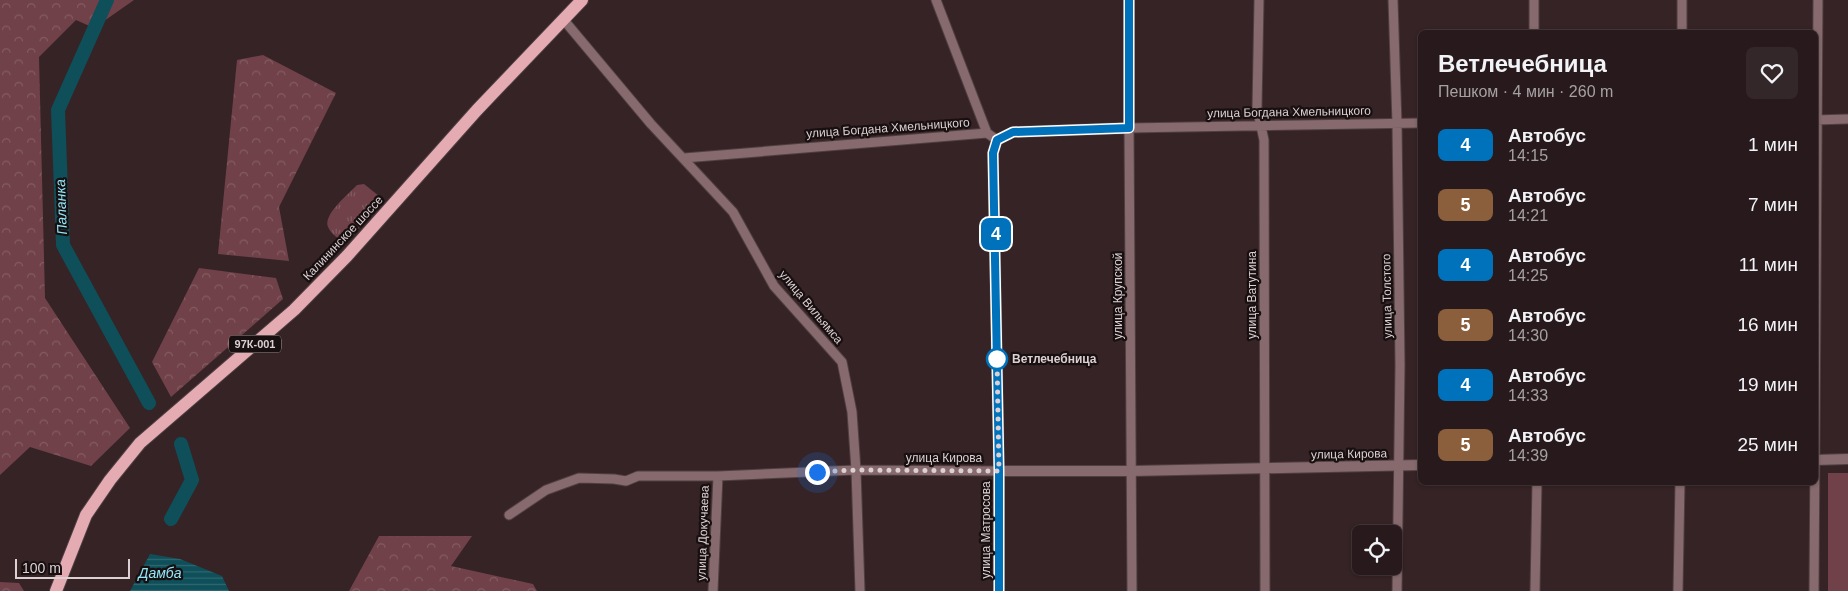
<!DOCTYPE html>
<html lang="ru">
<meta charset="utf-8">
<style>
body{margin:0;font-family:Helvetica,sans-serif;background:#342729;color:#f1f3f6;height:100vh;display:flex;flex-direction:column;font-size:19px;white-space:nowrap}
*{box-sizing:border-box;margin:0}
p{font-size:16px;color:#a5a1a3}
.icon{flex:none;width:28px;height:28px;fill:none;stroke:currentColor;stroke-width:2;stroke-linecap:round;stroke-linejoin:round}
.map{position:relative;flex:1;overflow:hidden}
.sheet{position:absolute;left:1418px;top:30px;width:400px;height:455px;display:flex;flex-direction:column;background:#281a1c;border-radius:8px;box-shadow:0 1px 4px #0004,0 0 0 1px #44383b}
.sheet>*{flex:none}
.badge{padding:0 10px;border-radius:8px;font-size:18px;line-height:32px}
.tools{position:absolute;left:1352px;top:525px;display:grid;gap:10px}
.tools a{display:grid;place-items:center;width:50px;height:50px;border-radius:8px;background:#281a1c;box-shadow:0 1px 4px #0004,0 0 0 1px #44383b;font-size:25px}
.scale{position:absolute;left:15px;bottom:12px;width:115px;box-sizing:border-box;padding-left:5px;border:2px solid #ddd0d2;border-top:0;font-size:14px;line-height:18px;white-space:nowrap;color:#ddd0d2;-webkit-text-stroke:4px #170f10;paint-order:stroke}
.you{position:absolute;width:25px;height:25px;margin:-12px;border:4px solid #fff;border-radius:50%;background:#1a73e8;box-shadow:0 0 0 8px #1a73e833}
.map>.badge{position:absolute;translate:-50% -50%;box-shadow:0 0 0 2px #fff}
.round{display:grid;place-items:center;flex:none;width:52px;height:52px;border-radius:8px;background:#342729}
.summary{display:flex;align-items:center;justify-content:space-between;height:85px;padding:0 20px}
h1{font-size:24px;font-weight:600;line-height:38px}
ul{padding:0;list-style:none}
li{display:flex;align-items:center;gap:15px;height:60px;padding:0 20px}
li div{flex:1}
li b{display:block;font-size:19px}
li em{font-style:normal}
li .badge{min-width:55px;font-weight:700;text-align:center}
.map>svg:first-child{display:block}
.grass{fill:url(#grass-tufts)}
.forest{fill:url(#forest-crowns)}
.park{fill:#704149}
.water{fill:url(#water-rules)}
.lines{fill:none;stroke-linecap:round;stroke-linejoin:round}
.river{stroke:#0e4f5a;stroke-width:14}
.minor-casing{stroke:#503f41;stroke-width:11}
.tertiary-casing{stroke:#503f41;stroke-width:12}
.primary-casing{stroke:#503f41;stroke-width:14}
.minor{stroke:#866a6d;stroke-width:9}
.tertiary{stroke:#866a6d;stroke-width:10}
.primary{stroke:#e4abb2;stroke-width:12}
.line-casing{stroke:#fff;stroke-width:11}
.line{stroke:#0072bc;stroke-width:8}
.walk{stroke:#ddd0d2;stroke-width:5;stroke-dasharray:0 9}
.stop-dot{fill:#fff;stroke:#0072bc;stroke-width:2.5}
.labels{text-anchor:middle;stroke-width:4.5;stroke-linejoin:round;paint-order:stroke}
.shield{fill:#170f10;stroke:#a29698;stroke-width:1}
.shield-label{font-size:11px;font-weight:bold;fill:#ddd0d2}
.street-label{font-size:12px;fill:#ddd0d2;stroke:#170f10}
.stop-label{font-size:12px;font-weight:bold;fill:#ddd0d2;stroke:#170f10;text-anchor:start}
.water-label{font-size:14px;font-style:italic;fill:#91e8fb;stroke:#170f10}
</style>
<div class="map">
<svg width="1848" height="591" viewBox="0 0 1848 591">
<defs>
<pattern id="grass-tufts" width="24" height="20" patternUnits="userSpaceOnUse" patternTransform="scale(1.25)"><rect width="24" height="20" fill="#704149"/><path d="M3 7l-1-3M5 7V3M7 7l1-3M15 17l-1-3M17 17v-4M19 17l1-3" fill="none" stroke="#845b62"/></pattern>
<pattern id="forest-crowns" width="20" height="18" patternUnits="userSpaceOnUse" patternTransform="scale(1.25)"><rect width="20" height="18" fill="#704149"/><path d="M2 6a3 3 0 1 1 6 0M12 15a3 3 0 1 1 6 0" fill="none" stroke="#845b62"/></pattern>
<pattern id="water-rules" width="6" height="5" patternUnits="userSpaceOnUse" patternTransform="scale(1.25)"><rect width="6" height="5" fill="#0e4f5a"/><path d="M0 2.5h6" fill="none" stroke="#316771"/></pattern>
</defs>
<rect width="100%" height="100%" fill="#352325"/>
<path class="grass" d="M364,184L384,200L345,244C339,239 331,234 328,227C323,214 349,194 357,185Z"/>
<path class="forest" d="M0,0H134L94,28L76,20L39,57L45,298L130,428L91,466L30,447L0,475Z
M263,55L336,93L279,207L289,261L218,254L237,60Z
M199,268L276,278L283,299L171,397L152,362Z
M379,536H472L451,566L533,584L537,591H349Z
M0,582L19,583L24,591H0Z"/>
<path class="park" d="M1828,473H1848V591H1828Z"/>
<path class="water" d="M150,554L180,559L222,576L229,591H130Z"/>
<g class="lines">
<path class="river" d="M107,0L58,110L63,245L149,403
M171,519L192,480L181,444"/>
<defs>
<path id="minor" d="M936,0L987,133
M1259,0L1257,108L1264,140L1265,591
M1393,0L1397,124L1400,365L1397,591
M1682,0V32
M563,19L651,124L733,212L774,286L842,362L852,412L856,470L860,591
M1534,32V0
M1815,120L1848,119
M684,158L987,133L997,140
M509,515L546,490L579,478L614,479L626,481L638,476H718L856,470L999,471
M713,591L718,476
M1132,591L1129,128L1420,123
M1535,591L1537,482
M1678,591L1680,482
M1814,591L1818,0"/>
<path id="tertiary" d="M1815,460L1848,459
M999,471H1132L1420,465
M999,591V471L993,153L997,140L1013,132L1129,128V0"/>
<path id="primary" d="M56,591L86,515L110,480L140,443L294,310L347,256L477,110L582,0"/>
</defs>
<use href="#minor" class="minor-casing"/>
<use href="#tertiary" class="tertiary-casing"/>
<use href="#primary" class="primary-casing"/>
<use href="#minor" class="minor"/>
<use href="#tertiary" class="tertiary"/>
<use href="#primary" class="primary"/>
</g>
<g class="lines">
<defs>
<path id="line" d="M999,591V471L993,153L997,140L1013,132L1129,128V0"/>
</defs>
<use href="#line" class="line-casing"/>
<use href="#line" class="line"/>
<path class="walk" d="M817,472L856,470L999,471L997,359"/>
</g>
<circle class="stop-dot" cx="997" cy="359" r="10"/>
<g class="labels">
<rect class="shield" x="229" y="335.5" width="52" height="17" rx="4"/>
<g class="shield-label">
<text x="255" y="348">97К-001</text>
</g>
<g class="street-label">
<text transform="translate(1289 112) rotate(-1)" y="4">улица Богдана Хмельницкого</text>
<text transform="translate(888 128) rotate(-4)" y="4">улица Богдана Хмельницкого</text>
<text transform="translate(343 238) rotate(-47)" y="4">Калининское шоссе</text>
<text transform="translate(1252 295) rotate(-90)" y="4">улица Ватутина</text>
<text transform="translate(1118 296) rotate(-90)" y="4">улица Крупской</text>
<text transform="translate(1387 296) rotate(-91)" y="4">улица Толстого</text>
<text transform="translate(811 307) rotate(50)" y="4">улица Вильямса</text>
<text transform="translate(1349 454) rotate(-1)" y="4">улица Кирова</text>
<text x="944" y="462">улица Кирова</text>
<text transform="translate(986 530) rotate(-90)" y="4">улица Матросова</text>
<text transform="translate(703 533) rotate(-88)" y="4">улица Докучаева</text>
</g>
<g class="stop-label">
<text x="1012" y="363">Ветлечебница</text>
</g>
<g class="water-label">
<text transform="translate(61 207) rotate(-92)" y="5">Паланка</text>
<text x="160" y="578">Дамба</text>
</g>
</g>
</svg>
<div class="tools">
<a><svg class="icon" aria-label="locate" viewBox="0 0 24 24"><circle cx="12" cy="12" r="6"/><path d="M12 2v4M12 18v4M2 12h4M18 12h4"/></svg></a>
</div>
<div class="scale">100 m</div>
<div class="you" style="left:817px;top:472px"></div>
<b class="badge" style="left:996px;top:234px;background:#0072bc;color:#fff">4</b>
<section class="sheet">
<div class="summary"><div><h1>Ветлечебница</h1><p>Пешком · 4 мин · 260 m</p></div><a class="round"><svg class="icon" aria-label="heart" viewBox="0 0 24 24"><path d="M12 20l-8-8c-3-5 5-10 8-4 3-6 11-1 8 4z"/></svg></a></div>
<ul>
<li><span class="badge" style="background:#0072bc;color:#fff">4</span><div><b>Автобус</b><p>14:15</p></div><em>1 мин</em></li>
<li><span class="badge" style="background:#8b5e3c;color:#fff">5</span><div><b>Автобус</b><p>14:21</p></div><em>7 мин</em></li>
<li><span class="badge" style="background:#0072bc;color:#fff">4</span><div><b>Автобус</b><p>14:25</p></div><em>11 мин</em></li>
<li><span class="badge" style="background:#8b5e3c;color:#fff">5</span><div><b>Автобус</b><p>14:30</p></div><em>16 мин</em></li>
<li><span class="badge" style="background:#0072bc;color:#fff">4</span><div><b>Автобус</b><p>14:33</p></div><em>19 мин</em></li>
<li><span class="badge" style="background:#8b5e3c;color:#fff">5</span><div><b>Автобус</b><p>14:39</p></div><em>25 мин</em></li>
</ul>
</section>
</div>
